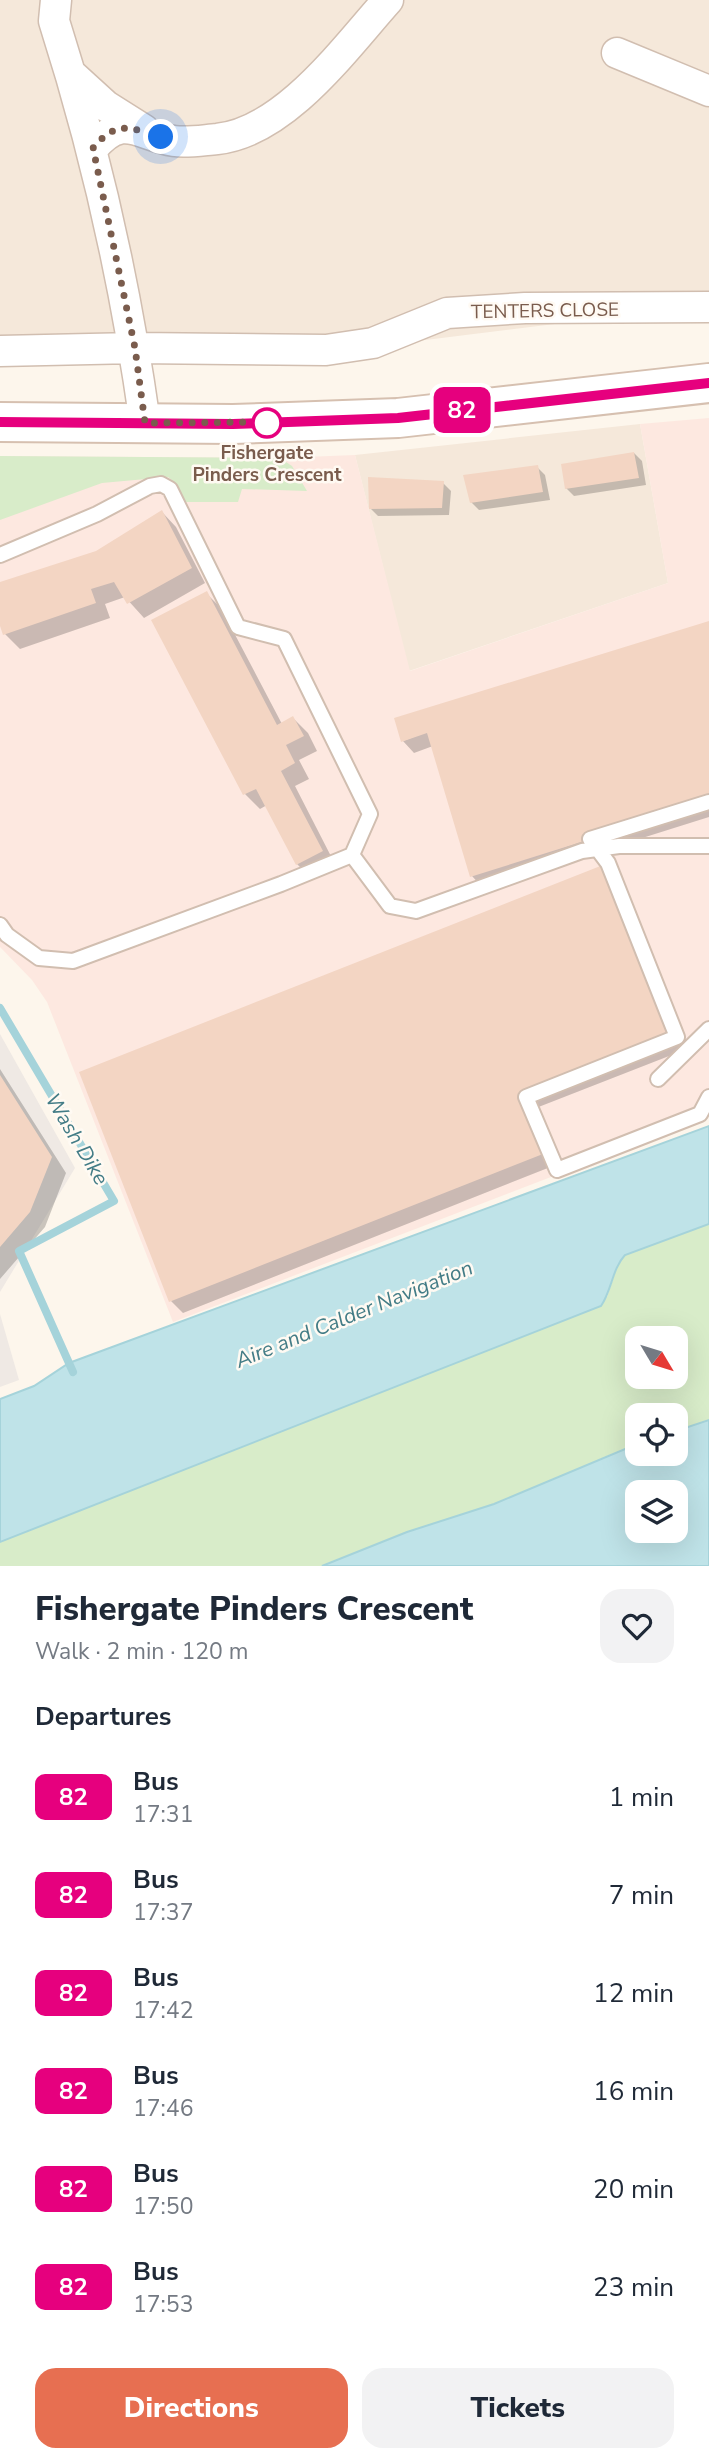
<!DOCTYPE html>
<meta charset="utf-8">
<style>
body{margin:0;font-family:"Nunito Sans",sans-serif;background:#f2f2f3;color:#1f2937;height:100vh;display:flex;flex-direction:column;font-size:26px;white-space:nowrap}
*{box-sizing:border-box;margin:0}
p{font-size:23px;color:#747a83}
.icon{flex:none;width:38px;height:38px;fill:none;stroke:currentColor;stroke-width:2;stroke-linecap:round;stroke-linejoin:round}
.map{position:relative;height:1566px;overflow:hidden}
.details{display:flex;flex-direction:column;background:#fff;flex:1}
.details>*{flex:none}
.badge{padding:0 14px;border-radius:10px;font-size:24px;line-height:46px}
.needle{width:46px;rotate:128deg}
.controls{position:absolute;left:625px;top:1326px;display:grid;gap:14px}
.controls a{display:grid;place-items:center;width:63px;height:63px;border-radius:14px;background:#fff;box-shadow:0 7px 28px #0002;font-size:35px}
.you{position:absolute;width:35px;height:35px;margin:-18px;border:5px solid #fff;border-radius:50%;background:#1a73e8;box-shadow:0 0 0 10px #1a73e833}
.map>.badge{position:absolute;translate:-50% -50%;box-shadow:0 0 0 4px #fff}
h2{padding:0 35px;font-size:26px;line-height:63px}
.round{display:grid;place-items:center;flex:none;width:74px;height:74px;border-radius:21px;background:#f2f2f3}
.headline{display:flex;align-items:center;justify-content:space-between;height:119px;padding:0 35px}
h1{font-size:33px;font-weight:800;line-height:52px}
.primary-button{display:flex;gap:14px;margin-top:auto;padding:14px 35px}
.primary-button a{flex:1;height:80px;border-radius:21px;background:#e76f51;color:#fff;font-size:28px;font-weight:800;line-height:80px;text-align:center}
.primary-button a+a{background:#f2f2f3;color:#1f2937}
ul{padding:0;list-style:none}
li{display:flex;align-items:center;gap:21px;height:98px;padding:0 35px}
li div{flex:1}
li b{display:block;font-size:26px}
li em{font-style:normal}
li .badge{min-width:77px;font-weight:700;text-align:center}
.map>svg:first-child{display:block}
.residential{fill:#f5e8da}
.commercial{fill:#fde8e0}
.industrial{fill:#efe9e4}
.green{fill:#d8ecc9;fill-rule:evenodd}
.water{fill:#bfe3e8;stroke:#a5d3da;stroke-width:2;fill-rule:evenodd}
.shadow{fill:#0003}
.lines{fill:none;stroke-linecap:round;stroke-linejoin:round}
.stream{stroke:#a5d3da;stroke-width:8}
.building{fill:#f3d5c3}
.service-casing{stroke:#d1beb0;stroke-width:18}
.minor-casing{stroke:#d1beb0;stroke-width:33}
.secondary-casing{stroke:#d6c0b0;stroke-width:42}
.service{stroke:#fff;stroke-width:14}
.minor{stroke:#fff;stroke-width:30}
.secondary{stroke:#fff;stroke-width:38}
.line-casing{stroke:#fff;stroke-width:16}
.line{stroke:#e6007e;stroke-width:10}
.walk{stroke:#7a5c4d;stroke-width:7;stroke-dasharray:0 12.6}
.stop-dot{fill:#fff;stroke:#e6007e;stroke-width:3.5}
.labels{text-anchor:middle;stroke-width:5;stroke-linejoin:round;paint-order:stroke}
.street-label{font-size:19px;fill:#7a5c4d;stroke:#fffaf3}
.stop-label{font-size:19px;font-weight:bold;fill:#7a5c4d;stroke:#fffaf3}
.water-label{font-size:21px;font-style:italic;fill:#437c86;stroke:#fffaf3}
</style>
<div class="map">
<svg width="709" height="1566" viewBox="0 0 709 1566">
<rect width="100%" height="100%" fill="#fdf6ec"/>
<path class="residential" d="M0,0H709V305L345,350L0,348Z
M640,424L668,583L409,671L355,455Z"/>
<path class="commercial" d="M709,418V1105L702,1119L173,1322L47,1002L32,980L0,947V456L280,458L355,455L410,671L668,583L640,424Z"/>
<path class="industrial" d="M0,1034L75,1168L0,1292Z
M0,1314L19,1380L0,1387Z"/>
<path class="green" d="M0,456L280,458L292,466L307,491L242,489L238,502H179L173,481L168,477L102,483L0,520Z
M705,1224H709V1420L676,1431V1416H637V1444L499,1502L407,1532L322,1566H0V1540L607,1297L619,1261L625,1255ZM637,1339H676V1377H637Z"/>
<path class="water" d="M709,1126V1224L625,1255C612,1269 612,1290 601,1306L0,1542V1399L34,1386L69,1363Z
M709,1420V1566H322L407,1532L494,1504L637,1444V1454H676V1431ZM637,1493H676V1531H637Z"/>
<path class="shadow" d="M634,453L642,461L646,485L574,496L566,488Z
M537,467L545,475L550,500L479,510L471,502Z
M443,483L451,491L449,515L378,516L370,508Z
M162,512L176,527L205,583L144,618L125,597L105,604L110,618L20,649L5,634L0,621V584L97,552Z
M206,593L221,608L282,724L293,718L308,733L317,751L299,760L309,779L295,786L336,866L312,879L297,864L267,805L260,809L245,794Z
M709,623V817L483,888L472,876L433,746L414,753L403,741Z
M619,877L687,1049L536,1108L558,1164L183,1313L171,1301Z
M0,1069L66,1173L45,1227L0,1279Z"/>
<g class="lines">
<path class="stream" d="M0,1008L114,1201L19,1251L73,1372"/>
</g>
<path class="building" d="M634,452L639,478L565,489L561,464Z
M538,465L543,492L470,503L463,475Z
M368,477L444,481L442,508L369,509Z
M162,510L192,568L127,604L114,582L91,589L96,603L3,635L0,626V582L96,551Z
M207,591L277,725L293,716L304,736L286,745L295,763L281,771L323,851L296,865L256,789L243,795L151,620Z
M709,621V802L470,877L427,733L401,742L394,718Z
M608,863L677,1037L526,1097L548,1152L169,1302L79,1072Z
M0,1075L52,1157L30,1212L0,1247Z"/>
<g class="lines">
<defs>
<path id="service" d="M0,555L97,514L150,486L161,484L170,489L238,627L284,639L370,814L352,855L281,884L73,961L39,958L7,935L0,925
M709,802L590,839L608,863L677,1037L526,1097L557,1170L700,1114L709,1097
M352,855L390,906L416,911L582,851L619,846H709
M658,1079L709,1029"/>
<path id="minor" d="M56,0L54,21C96,152 126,287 145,423
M617,53L709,91
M72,75L106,106L144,130
M93,148C124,112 137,135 174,141C187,143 204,140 217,139C285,132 345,48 388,0
M0,351L135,348L326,350L373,343L447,313L525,308L709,307"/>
<path id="secondary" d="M0,422L233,424L398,418L709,383"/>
</defs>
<use href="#service" class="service-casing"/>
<use href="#minor" class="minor-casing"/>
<use href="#secondary" class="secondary-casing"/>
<use href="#service" class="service"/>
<use href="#minor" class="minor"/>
<use href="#secondary" class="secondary"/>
</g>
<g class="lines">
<defs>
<path id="line" d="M0,422L233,424L398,418L709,383"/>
</defs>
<use href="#line" class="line-casing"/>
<use href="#line" class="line"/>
<path class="walk" d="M161,137C129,127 117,120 93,148L135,348L145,423L275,422L267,423"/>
</g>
<circle class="stop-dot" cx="267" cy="423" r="14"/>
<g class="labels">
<g class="street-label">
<text transform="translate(545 310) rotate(-1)" y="7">TENTERS CLOSE</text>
</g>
<g class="stop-label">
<text x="267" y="459">Fishergate<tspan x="267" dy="22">Pinders Crescent</tspan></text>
</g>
<g class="water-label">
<text transform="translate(77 1139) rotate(59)" y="7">Wash Dike</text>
<text transform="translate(354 1314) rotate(-22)" y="7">Aire and Calder Navigation</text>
</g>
</g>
</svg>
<div class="controls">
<a><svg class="needle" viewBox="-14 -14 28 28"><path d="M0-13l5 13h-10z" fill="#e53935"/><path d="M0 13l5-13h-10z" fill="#747a83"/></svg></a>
<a><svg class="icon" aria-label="locate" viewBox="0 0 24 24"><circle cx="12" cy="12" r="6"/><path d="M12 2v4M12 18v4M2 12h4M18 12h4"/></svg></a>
<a><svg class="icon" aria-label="layers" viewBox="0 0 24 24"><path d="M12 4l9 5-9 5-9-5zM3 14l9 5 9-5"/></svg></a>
</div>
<div class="you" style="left:161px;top:137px"></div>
<b class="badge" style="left:462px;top:410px;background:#e6007e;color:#fff">82</b>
</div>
<section class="details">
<div class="headline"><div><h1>Fishergate Pinders Crescent</h1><p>Walk · 2 min · 120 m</p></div><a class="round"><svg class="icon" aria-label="heart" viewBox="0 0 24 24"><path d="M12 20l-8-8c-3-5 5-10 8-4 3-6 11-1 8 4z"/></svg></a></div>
<h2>Departures</h2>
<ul>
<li><span class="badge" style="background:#e6007e;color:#fff">82</span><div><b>Bus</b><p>17:31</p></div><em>1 min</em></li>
<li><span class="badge" style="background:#e6007e;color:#fff">82</span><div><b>Bus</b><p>17:37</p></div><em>7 min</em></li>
<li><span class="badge" style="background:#e6007e;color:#fff">82</span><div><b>Bus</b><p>17:42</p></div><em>12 min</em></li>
<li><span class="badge" style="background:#e6007e;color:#fff">82</span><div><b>Bus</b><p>17:46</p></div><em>16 min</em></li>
<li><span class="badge" style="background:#e6007e;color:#fff">82</span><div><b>Bus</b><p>17:50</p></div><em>20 min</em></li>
<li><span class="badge" style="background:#e6007e;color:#fff">82</span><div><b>Bus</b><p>17:53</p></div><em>23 min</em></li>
</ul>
<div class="primary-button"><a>Directions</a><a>Tickets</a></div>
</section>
